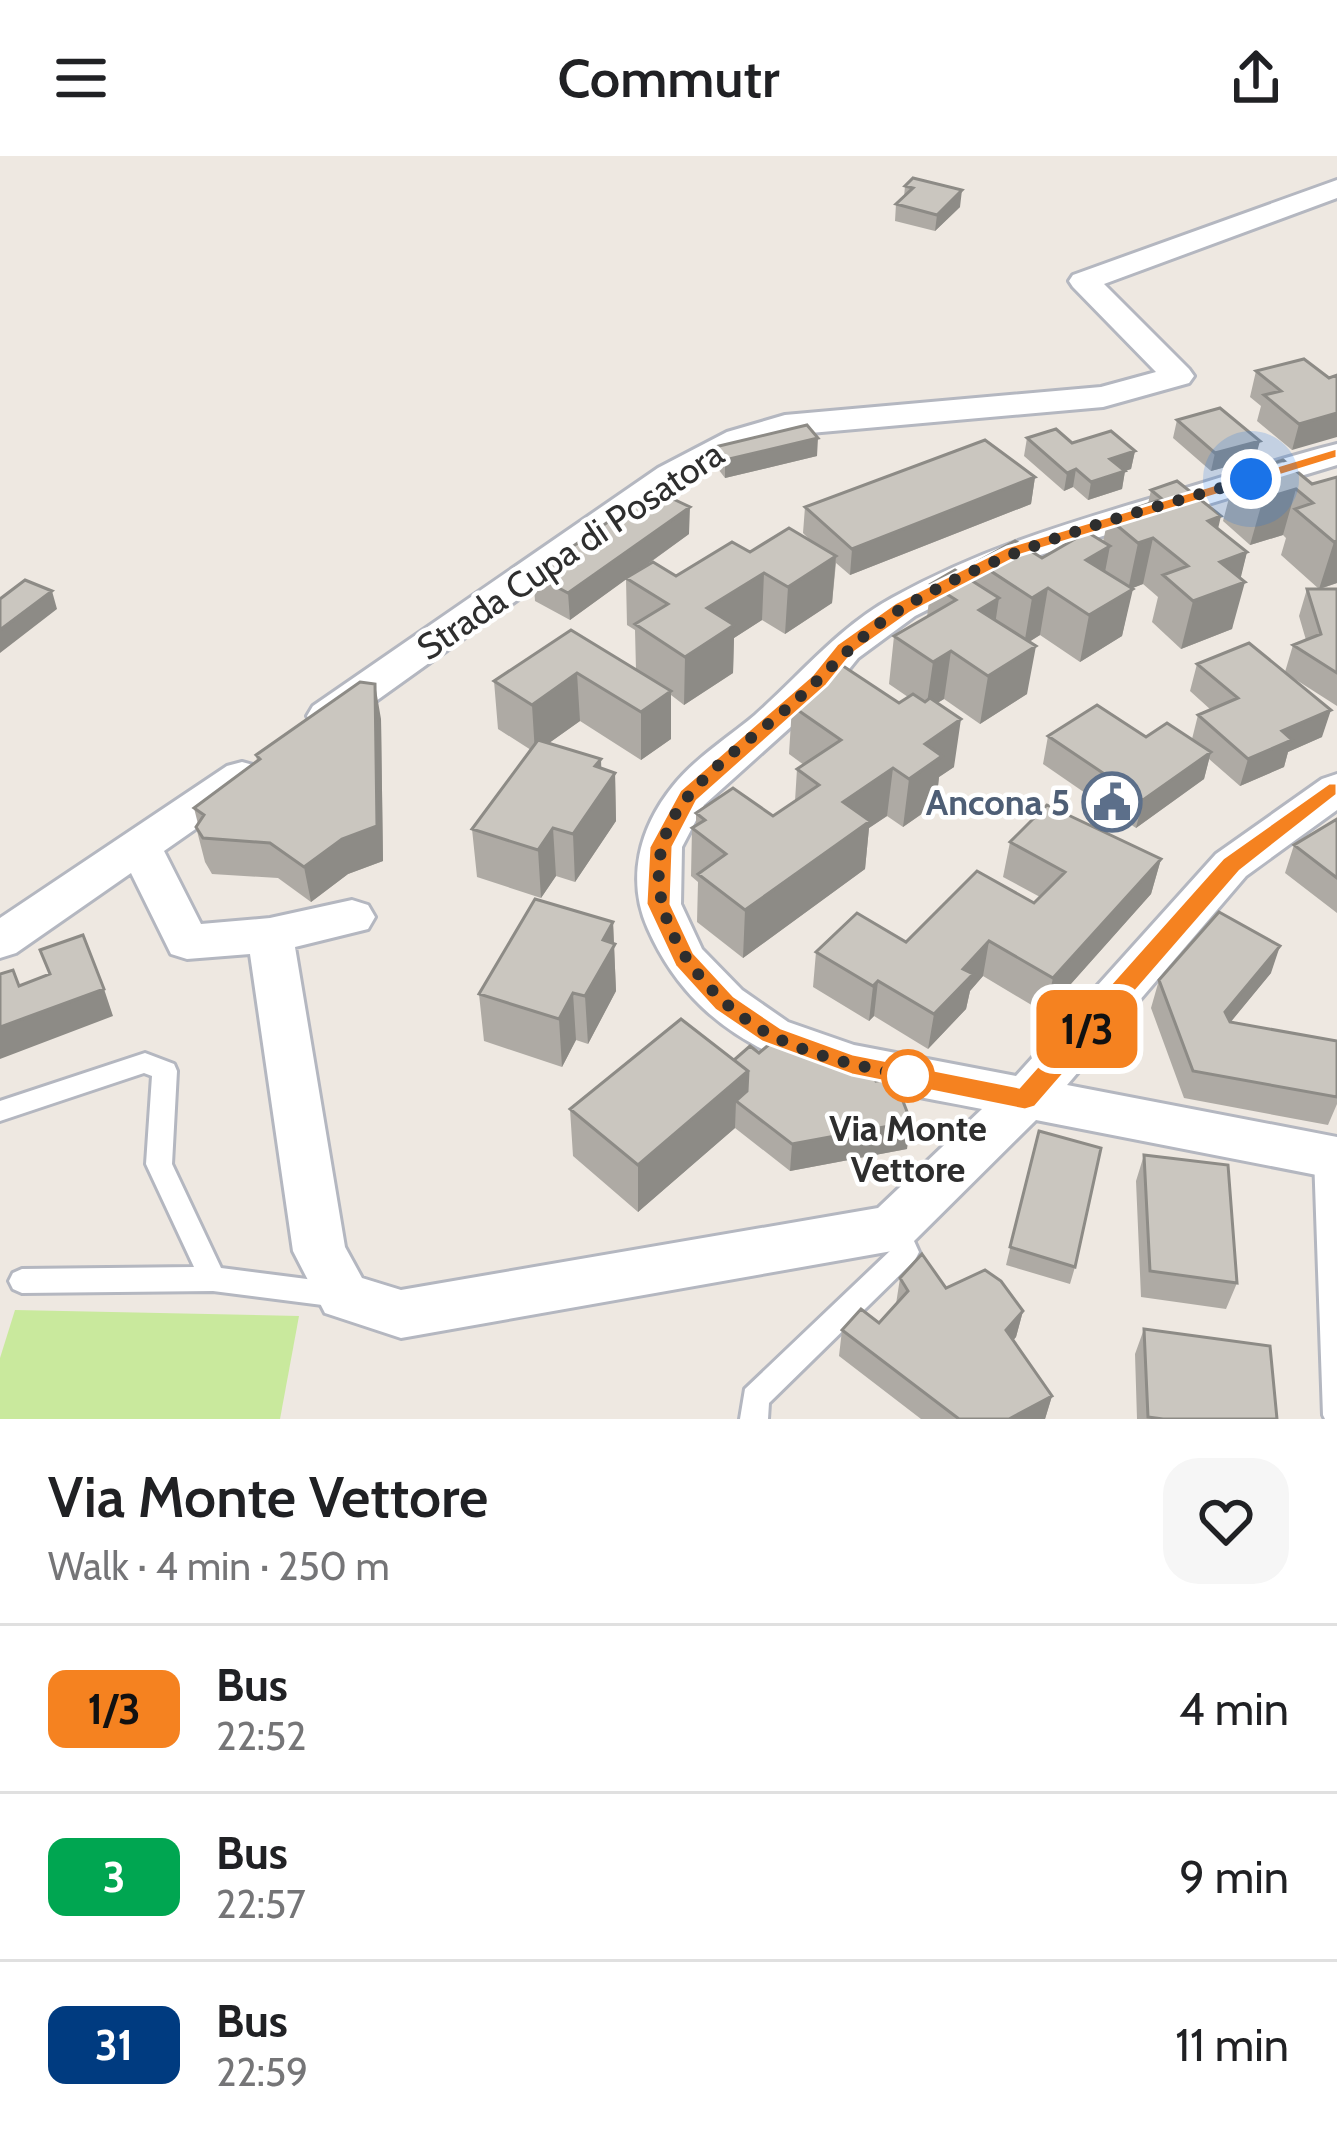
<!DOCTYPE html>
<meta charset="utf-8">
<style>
body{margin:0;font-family:Cabin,sans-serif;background:#f6f6f6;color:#202124;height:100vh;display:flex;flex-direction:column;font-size:45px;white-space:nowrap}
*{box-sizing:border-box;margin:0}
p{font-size:39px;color:#757577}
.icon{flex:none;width:66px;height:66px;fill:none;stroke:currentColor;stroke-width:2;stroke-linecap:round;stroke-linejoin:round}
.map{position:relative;height:1263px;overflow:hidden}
.drawer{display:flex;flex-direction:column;background:#fff;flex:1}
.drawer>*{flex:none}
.badge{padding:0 24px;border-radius:18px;font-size:42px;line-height:78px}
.you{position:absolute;width:60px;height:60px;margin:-30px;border:9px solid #fff;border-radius:50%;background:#1a73e8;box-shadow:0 0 0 18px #1a73e833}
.map>.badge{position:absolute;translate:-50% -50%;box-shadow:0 0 0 6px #fff}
.round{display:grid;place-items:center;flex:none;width:126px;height:126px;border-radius:36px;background:#f6f6f6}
.headline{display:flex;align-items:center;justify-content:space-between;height:204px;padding:0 48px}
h1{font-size:57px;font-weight:600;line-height:90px}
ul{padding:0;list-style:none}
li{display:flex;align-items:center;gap:36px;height:168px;padding:0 48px;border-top:3px solid #e0e0e0}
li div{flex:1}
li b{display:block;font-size:45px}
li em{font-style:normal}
li .badge{min-width:132px;font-weight:700;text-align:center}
header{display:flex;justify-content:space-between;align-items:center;height:156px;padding:0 48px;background:#fff;font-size:54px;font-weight:600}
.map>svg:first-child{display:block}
.pitch{fill:#c9e99d}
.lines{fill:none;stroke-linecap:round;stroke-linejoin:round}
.lane-casing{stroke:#b4b7c0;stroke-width:6}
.street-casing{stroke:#b4b7c0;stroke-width:6}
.lane{fill:#fff;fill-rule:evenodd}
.street{fill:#fff;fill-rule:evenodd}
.wall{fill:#aeaaa4}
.shaded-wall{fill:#8d8b86}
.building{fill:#cac6bf;stroke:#8d8b86;stroke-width:3}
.line{fill:#f58220;stroke:#fff;stroke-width:3}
.walk{stroke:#2e2e2e;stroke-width:12;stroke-dasharray:0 21.6}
.stop-dot{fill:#fff;stroke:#f58220;stroke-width:6}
.labels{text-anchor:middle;stroke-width:9;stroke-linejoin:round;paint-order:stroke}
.street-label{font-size:36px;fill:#2e2e2e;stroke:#fff}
.service-label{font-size:36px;font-weight:bold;fill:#4e5e75;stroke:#fff;text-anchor:end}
.stop-label{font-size:36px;font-weight:bold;fill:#2e2e2e;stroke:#fff}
</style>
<header><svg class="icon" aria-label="menu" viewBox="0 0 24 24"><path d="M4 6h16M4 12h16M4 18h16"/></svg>Commutr<svg class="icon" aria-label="share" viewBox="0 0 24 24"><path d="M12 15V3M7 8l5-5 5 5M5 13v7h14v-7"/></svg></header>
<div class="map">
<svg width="1337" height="1263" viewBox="0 0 1337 1263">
<rect width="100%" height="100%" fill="#eee8e1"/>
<path class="pitch" d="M15,1154L299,1160L280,1263H0V1202Z"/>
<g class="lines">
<defs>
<path id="lane" d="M145,897L174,908L177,915L172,1008L221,1112L338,1127L348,1130L351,1139L348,1148L338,1151L213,1135L22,1137L13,1133L9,1125L13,1117L22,1113L194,1111L146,1008L152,920L144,917L0,965V945Z
M1327,989L1337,995V1263H1325L1323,1259L1314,1000L1318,992Z
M892,1061C906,1066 913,1082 919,1096L915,1104L769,1247L768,1263H740L745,1233L891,1094L879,1072L883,1064Z"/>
<path id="street" d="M1337,24V42L1104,128L1189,213L1194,220L1189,227L1103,251L788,279L751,290L682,326L341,570L327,573L313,570L307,560L313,550L658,312L727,276L785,259L1101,231L1156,216L1073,131L1069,125L1073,119Z
M1337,288V309L1027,403L915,460L858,502L833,533L704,649L682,691L681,748L702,793L742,834L788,866L854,889L1016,920L1216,698L1322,623L1337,618V654L1246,720L1067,929L1337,981V1023L1036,964L911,1088L892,1095L401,1182L325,1157L293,1095L250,798L187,803L171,798L131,717L16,797L0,802V762L227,610L242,606L257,610L263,620L257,630L164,695L201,768L270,762L352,744L368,749L375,761L368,773L295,791L345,1091L362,1122L401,1134L878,1052L982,953C849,927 709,911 648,773C626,724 639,672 673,630C694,603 729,581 755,559C800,519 839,471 892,442C986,390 1070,367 1172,336C1227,320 1281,302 1337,288Z"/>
</defs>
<use href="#lane" class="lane-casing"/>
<use href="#street" class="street-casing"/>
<use href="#lane" class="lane"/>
<use href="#street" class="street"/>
</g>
<path class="wall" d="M905,30L960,51L935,75L895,65L896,48L904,41Z
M1256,215L1329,222L1292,294L1257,265L1261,250L1250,241Z
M1177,264L1255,303L1211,315L1173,282Z
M1027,282L1072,287L1135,295L1131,313L1125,315L1122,333L1088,344L1073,331L1064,335L1024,300Z
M715,291L817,300L725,322L715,309Z
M1235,319L1312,328L1337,321V427L1320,433H1337V550L1287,518L1322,581L1288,596L1284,611L1240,630L1209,603L1204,623L1136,672L1043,608L1048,580L1192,583L1198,559L1211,554L1190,535L1197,508L1285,516L1293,489L1306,484L1299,460L1307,433H1319L1281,399L1286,382L1283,379L1250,389L1223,365Z
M1035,321L1031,348L850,419L836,407L832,447L785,478L762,464L734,482L733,517L684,549L671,539V583L641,604L580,565L549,587L601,612L615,617L616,665L575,726L556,720L541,742L477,721L472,673L531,594L498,573L494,525L636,514L635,474L627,469L626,423L570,464L535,445L533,418L689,378L637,416L676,420L750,396L812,386L803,377L805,351Z
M1151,334L1218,373L1247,396L1240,422L1232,473L1181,493L1152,466L1158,441L1143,428L1132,432L1122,480L1080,506L1040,479L1029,486L1027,538L980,568L944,543L937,547L954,611L939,621L936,648L903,671L887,660L869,672L865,713L743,802L697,766L698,726L691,720L692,672L696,670V657L773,660L795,645L797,613L804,609L789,598L792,550L806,542L807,525L899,547L908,541L889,528L894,480L927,461L931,428L974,426L977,406L1042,402L1103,386L1108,362L1148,348Z
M381,563L383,705L348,718L311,746L278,722L212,718L205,706L196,671L198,668L194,652L257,605L256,599Z
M1337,663V757L1285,717L1294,689Z
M1010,686L1161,703L1151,738L1045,857L983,820L970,835L966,853L928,893L874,860L869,865L813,831L816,796L906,786L1034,747L1040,741L1003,721Z
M613,766L616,835L588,888L576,884L562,911L484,885L479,838Z
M1271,817L1230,866L1337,885V948L1328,969L1184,942L1151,852L1159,824Z
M759,897L801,898L835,912L876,925L907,993L790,1015L735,972L638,1056L573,1000L570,953Z
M1039,975L1075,1111L1070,1128L1006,1109Z
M1144,999L1237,1127L1226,1153L1141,1141L1136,1025Z
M900,1122L946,1132L1023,1155L1016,1181L1013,1184L1052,1240L1045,1263H921L839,1200L842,1174L879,1167L896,1148Z
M1144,1173L1277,1263H1137L1135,1198Z"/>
<path class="shaded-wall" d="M962,34L960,51L935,75L937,59Z
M1337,257V281L1292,294L1299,268Z
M818,282L817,300L725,322V304Z
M1260,285L1255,303L1211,315L1215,297Z
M1135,295L1131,313L1107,321L1110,303Z
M1076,313L1073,331L1064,335L1067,317Z
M1125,315L1122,333L1088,344L1091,326Z
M1035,321L1031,348L850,419L852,393Z
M1296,333L1283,379L1250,389L1263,343Z
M690,351L689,378L570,464L568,437Z
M1221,360L1210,407L1208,365Z
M1153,382L1143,428L1128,434L1138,387Z
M1337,385V427L1319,433L1334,386Z
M1110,390L1101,437L1086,404Z
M1247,396L1239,429L1245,426L1232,473L1181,493L1193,445L1220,406Z
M836,400L832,447L785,478L788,431Z
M764,417L762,464L734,482L733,517L684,549L685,501L707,452Z
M1048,432L1040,479L1024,489L1032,442Z
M1133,433L1122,480L1080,506L1089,459Z
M52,435L57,453L0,497V474Z
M999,442L992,489L979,454Z
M1036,490L1027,538L980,568L988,520Z
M951,495L944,543L926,554L933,506Z
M577,517L580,565L535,597L532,549Z
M375,528L381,563L383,705L348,718L311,746L304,711Z
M671,535V583L641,604V556Z
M1331,554L1322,581L1288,596L1284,611L1240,630L1248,603L1282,575Z
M961,563L954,611L939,621L936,648L903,671L909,623L925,588Z
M1211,596L1204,623L1136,672L1143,644Z
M601,603L602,635L615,617L616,665L575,726L573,678L595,610Z
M893,612L887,660L869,672L865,713L743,802L745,754L843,646Z
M553,672L556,720L541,742L538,694Z
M1161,703L1151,738L1045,857L1053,822Z
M613,766L616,835L588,888L585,840L603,784Z
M989,785L983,820L970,835L966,853L928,893L934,858L963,813Z
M1280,790L1271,817L1216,884L1225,856Z
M878,825L874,860L869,865L873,830Z
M104,833L113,860L0,903V871Z
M573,837L576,884L562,911L559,863Z
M748,915L746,953L736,945L735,972L638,1056V1009Z
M911,966L907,993L790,1015L792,988Z
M1023,1155L1016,1181L1000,1200L1006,1174Z
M1052,1240L1045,1263H1009Z"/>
<path class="building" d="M913,22L962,34L937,59L896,48L913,32L905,30Z
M1304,203L1329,222L1337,219V257L1299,268L1264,239L1281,235L1256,215Z
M1220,252L1260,285L1215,297L1177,264Z
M807,269L818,282L725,304L715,291Z
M1056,273L1072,287L1111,275L1135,295L1110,303L1125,315L1091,326L1076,313L1067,317L1027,282Z
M985,284L1035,321L852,393L805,351Z
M1283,304L1312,328L1337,321V385L1334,386L1295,353L1313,347L1296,333L1263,343L1235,319Z
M1177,325L1221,360L1208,365L1247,396L1220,406L1245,426L1193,445L1163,419L1188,410L1153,382L1138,387L1108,362L1162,343L1151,334Z
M654,334L690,351L568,437L533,418Z
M789,372L836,400L788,431L764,417L707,452L734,469L685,501L635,468L668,448L626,422L653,406L676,420L732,386L750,396Z
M1087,376L1110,390L1086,404L1133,433L1089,459L1048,432L1032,442L977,406L1015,385L1042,402Z
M955,414L999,442L979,454L1036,490L988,520L951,495L933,506L894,480L956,444L931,428Z
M25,424L52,435L0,474V443Z
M1307,433H1337V517L1293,489L1321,478Z
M571,474L671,535L641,556L577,517L532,549L494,525Z
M1249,487L1331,554L1282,575L1292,584L1248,603L1198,559L1238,542L1197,508Z
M837,506L899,547L913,538L925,546L930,542L961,563L925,588L942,600L909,623L893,612L843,646L870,665L745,754L698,718L726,698L692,672L705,664L696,657L733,632L773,660L819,629L797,613L841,584L792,550L819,533L807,525Z
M360,526L375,528L377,670L342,683L304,711L270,687L203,682L196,671L204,659L194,652L260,603L256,599Z
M1097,549L1146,581L1167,567L1211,596L1143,644L1048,580Z
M538,584L601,603L595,610L615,617L573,678L553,672L538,694L472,673Z
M1047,649L1161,703L1053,822L989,785L963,813L973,818L934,858L878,825L873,830L816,796L857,757L906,786L977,715L1034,747L1065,716L1010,686Z
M1337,663V722L1294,689Z
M535,743L613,766L603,784L615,788L585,840L573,837L559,863L479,838Z
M1219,756L1280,790L1225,856L1230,866L1337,885V941L1193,915L1159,824Z
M83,779L104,833L0,871V818L13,814L19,830L50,818L40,794Z
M681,863L748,915L638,1009L570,953Z
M778,881L801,898L808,892L835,912L869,906L876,925L894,922L911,966L792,988L736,945L747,935L748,915L734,904L750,890L759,897Z
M1039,975L1101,992L1075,1111L1010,1091Z
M1144,999L1228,1009L1237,1127L1150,1115Z
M922,1098L946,1132L985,1114L1001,1125L1023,1155L1006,1174L1052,1240L1009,1263H959L842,1174L861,1153L879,1167L908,1135L900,1122Z
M1144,1173L1270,1190L1277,1263H1163L1148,1261Z"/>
<path class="line" d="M1337,292V302L1021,399L910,457L852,498L827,529L697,645L673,691L671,748L694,797L734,840L781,872L853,898L1019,931L1223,702L1329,627H1337V639L1240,715L1035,951L1025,954L852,919L762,886L715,854L675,810L646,748L649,691L680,634L812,519L837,488L895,447L1007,391Z"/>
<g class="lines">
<path class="walk" d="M908,920L918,922C869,912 814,902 769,878C686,832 616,724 690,638C718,605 759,577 792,548C830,515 858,479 901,453C1009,387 1132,359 1251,323"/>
</g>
<defs>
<symbol id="civic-ring" viewBox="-11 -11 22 22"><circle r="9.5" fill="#fff" stroke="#5c6f8a" stroke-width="1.5"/><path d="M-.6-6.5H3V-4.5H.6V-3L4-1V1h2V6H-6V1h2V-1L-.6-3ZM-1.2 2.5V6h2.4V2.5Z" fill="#5c6f8a"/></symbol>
</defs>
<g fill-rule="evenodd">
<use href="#civic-ring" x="1079" y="613" width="66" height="66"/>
</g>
<circle class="stop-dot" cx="908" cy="920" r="24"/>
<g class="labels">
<g class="street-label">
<text transform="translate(570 394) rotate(-34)" y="13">Strada Cupa di Posatora</text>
</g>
<g class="service-label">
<text x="1070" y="659">Ancona 5</text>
</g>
<g class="stop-label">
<text x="908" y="985">Via Monte<tspan x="908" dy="41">Vettore</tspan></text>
</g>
</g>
</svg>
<div class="you" style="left:1251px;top:323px"></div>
<b class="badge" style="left:1087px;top:873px;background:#f58220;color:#111">1/3</b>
</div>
<section class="drawer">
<div class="headline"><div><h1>Via Monte Vettore</h1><p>Walk · 4 min · 250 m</p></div><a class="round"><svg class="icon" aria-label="heart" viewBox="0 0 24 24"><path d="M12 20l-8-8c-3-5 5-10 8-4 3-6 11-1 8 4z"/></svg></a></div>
<ul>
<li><span class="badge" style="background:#f58220;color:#111">1/3</span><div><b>Bus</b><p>22:52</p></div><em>4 min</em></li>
<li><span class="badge" style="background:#00a651;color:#fff">3</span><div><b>Bus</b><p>22:57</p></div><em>9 min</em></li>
<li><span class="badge" style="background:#003b80;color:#fff">31</span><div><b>Bus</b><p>22:59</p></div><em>11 min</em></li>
</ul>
</section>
